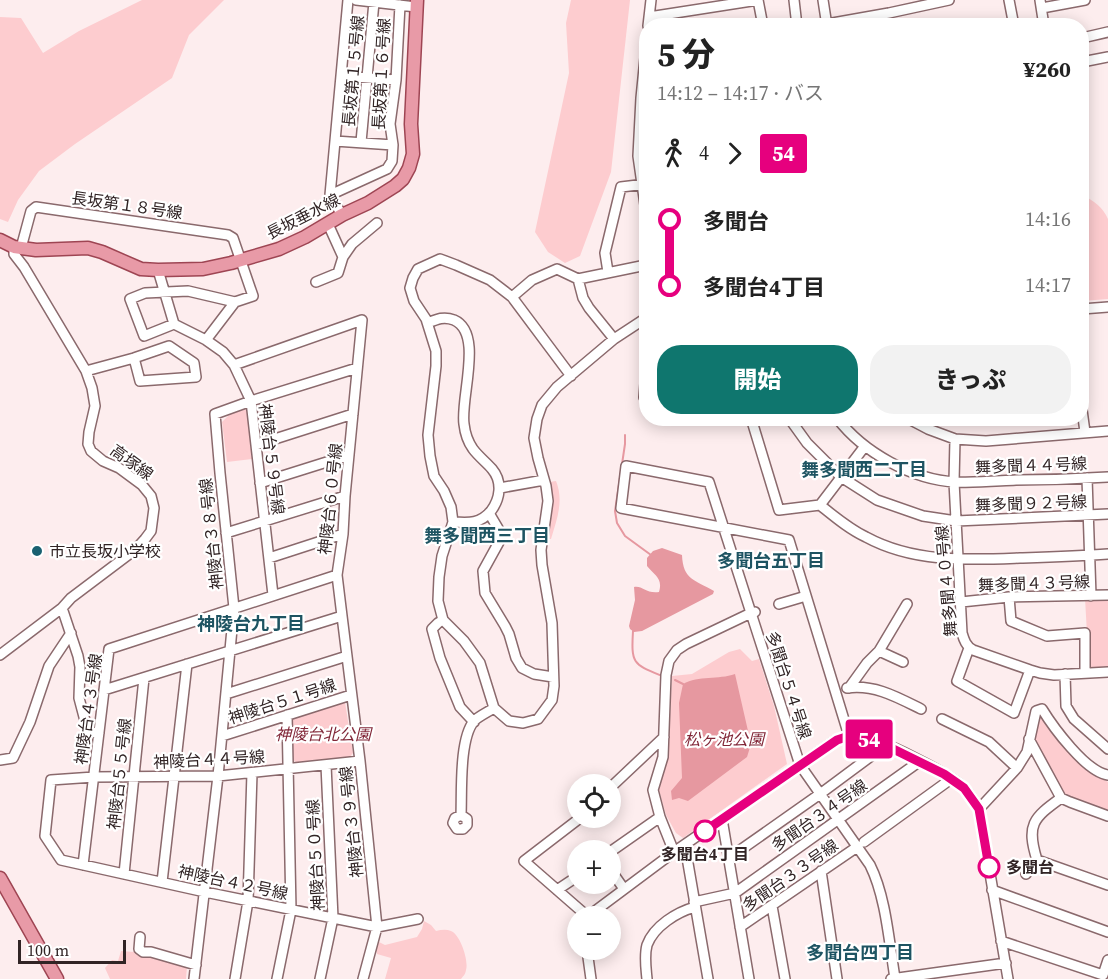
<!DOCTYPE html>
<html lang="ja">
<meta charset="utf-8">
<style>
body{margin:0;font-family:"Source Serif 4","Noto Sans JP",serif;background:#f2f2f2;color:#222;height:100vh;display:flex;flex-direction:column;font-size:22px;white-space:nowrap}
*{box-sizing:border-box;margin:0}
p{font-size:20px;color:#767676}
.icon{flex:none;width:33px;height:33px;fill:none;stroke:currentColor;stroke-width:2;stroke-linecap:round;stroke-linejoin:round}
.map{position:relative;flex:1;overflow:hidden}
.details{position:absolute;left:639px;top:18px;width:450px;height:408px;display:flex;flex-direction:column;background:#fff;border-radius:24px;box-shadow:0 3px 15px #0003}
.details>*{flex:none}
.badge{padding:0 12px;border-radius:4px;font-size:21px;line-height:39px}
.fabs{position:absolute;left:567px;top:774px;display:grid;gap:12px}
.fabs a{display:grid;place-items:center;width:54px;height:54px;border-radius:50%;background:#fff;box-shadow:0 3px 15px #0003;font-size:30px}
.scale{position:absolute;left:18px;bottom:15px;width:108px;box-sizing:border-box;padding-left:6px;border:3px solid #312425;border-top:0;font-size:16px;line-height:21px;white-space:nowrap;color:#312425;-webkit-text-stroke:4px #fff;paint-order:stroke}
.map>.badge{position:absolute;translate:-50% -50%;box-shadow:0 0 0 3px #fff}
.legs{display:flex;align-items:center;gap:9px;height:66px;padding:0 18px;font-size:20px}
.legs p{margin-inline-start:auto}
.headline{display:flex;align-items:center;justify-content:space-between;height:102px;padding:0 18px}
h1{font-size:33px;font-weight:800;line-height:45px}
.button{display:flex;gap:12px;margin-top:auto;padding:12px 18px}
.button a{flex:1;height:69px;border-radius:24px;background:#0f766e;color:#fff;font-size:24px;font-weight:800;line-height:69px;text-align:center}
.button a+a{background:#f2f2f2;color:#222}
ul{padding:0 18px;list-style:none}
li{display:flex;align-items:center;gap:21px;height:66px;font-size:22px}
li i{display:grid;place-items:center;width:9px;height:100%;margin:0 8px;background:currentColor}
li i::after{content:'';width:15px;height:15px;margin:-8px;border:4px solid;border-radius:50%;background:#fff}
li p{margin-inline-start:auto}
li:first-child i{background:linear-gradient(#0000 50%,currentColor 0)}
li:last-child i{background:linear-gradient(currentColor 50%,#0000 0)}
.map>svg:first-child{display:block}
.green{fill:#fdcccf}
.water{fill:#e698a0}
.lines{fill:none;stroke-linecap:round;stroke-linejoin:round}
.stream{stroke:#e698a0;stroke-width:2}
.minor-casing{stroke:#8a696c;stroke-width:12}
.major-casing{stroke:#9e4553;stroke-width:15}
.minor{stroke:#fff;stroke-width:9}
.major{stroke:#e89aa7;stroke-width:12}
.line-1-casing{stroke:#fff;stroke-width:14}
.line-1{stroke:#e6007e;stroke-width:9}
.poi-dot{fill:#1a6171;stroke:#fff;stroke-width:2}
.stop-1-dot{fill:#fff;stroke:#e6007e;stroke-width:3}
.labels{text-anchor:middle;stroke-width:4.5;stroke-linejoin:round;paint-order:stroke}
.street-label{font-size:16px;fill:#312425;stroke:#fff}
.poi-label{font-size:16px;fill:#312425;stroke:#fff;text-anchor:start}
.park-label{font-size:16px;font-style:italic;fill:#812637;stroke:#fff}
.stop-label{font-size:16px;font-weight:bold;fill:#312425;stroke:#fff}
.neighbourhood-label{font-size:18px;font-weight:bold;fill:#1e5462;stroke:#fff}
</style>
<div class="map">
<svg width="1108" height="979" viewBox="0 0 1108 979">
<rect width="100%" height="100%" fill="#fdedee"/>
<path class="green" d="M142,0H224L189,35L172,78L75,144L39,171L18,200L8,222L0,219V17L21,18L43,53L79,31Z
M571,0H630L611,172L580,256L565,263L548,252L535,232L569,73L566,23Z
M1082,195C1093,200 1103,207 1108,219V299L1082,301Z
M247,409L252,459L227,462L222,422L230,414Z
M556,481C564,501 557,519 551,539H546L549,482Z
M1108,597V669L1089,670L1085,598Z
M740,649L752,661L759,659L774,706L787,764L683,838L676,833L666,815L658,787L668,753L672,676L692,674L729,652Z
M341,701L345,702L353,753L350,757L297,763L291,758L290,721L294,716Z
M1037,716H1042L1044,722L1080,763L1108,782V811L1071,798L1063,792L1034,739Z
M424,921L431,925L436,931C441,930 446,929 451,931C460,934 469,961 466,970C465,975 464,975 461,979H385L391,958L377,954L376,948L379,942L385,945L417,937L422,929Z
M121,951L134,952L144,957H150L187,966L186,979H110L105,968L112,960L118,961Z"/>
<path class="water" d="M662,548L682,555C683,580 695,580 714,591L713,594L642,631L634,632L630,629L629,626L635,600L634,587C642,585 646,594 659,592C663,578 655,576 647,566V558L653,551Z
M735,674L751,744L747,757L688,801L679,798L672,800L671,791L682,778L679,703L683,684C699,675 718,680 735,674Z"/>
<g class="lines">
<path class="stream" d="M625,435V444L615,511L617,523L625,536L651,555
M633,631C631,664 633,664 662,676
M675,680L683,684"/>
<defs>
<path id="minor" d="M356,0L416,7
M758,0L763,26
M794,0L797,26
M823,0L827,26
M1009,0L1014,26
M1040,0L1044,26
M1042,8L1085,0
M649,17L758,0
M827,24L889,13L949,0
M648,26L651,0
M1082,38L1108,32
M646,48L641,98L638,156L646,212
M1082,62L1108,57
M341,76L396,80
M335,141L348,0
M361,142L374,2
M393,145L390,124L396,80L400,5
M330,195L387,169L392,161L393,145L335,141L330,195L342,215
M21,248L31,211L36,207L228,235L233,238L253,296L235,302L188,291L145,293L130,299L144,336L174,324
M343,257L352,244L377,223
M158,270L174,324L206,340L223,352L234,365L251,401L273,595
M608,272L605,253L621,187L646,184
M316,282L338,273L343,257L328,224
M512,297L532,280L557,269L578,279
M1082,309L1108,307
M428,323C437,319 444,316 454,320C484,333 460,398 464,424C465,433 468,442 473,449C479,457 486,462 492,469C503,482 500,499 491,511C480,524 469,523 453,522
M614,339L589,308L583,298L578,279L646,265
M206,340L235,302
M234,365L362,320L345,496L343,534L337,575L342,616
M86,371L134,358L169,346L194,363L196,377L140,381L134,358
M646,371L644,397L646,398
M571,376L512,297L490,280L456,265L440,259L418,269L413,278L410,288L414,301L426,319L436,351V366L428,435L430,456L434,476L444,491L451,507L453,522L442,556L439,577L438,601L443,620L464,641L480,663L494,708L509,721L523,723L538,719L552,700L554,686L552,623L542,565L541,550L548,501L546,486L538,458L534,438L537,419L542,405L557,387L614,339L646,318
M1082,410L1085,432
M751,418L779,510L820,505C835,517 849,529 866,537C914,563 968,560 1020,558C1049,557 1079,556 1108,554
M789,418L807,443L841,477L877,500L923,516L956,521L1108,514
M837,418C863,452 912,480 956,482C975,483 996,481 1016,480C1046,480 1077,479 1108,477
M907,418L928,429L955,439L986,441L1108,431
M955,439L954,482L962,633C964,640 966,646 973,650L1030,670L1040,673L1054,675L1108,672
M256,445L353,414
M1087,478L1091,596
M260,483L349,455
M500,488L544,480
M820,505L865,446
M489,513L499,530V542L483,571L485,593L505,626L509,634L516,658L522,668L534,674L553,677
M226,533L345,496
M269,558L343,534
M1009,597L1011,621L1047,636L1085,633V673
M961,602L1009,597L1108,595
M779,604L806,596
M62,608L78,656L80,667L79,698L88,732L99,733
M755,612L751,613L800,765L870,865C886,897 889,942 895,978
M443,620L438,623L432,629L440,658L460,707L474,722
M969,648L957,681L1014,713L1030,670
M879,651L903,662
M0,655L62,608L71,598L136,549L145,539L151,531L154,508L151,496L142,485L119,468L103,461L91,451L88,444L89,432L95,406L92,388L86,371L24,267L14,254V247
M1065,674L1066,706L1074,719L1108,749
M847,688C874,684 897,697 921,709
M849,688L867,663L879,651L907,604
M104,690L342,616L360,761L377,927L363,979
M226,694L347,656
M942,719L989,742L1017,768
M222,736L351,695
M1029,739L1061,798L1070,802L1108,816
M0,760L13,758L30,722L49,666L71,633
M360,761L218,776L94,777L51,780L45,836L61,860L205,892L377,927L418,919
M610,788L664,737
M1061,798C1033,818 1026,825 1037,860L1108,885
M979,809L1017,768L1027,752L1036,711L1042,709C1053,727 1086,772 1108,775
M461,815L455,818L453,823L457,829H463L467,825V819L461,815C462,792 459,739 474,721C479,716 488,712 494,708
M580,818L524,861L587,916
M722,819L749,979
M864,842L951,779
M685,846L708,979
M610,852L660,817
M674,852L660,817L653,790L663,757L666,675L669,661L677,650L686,644L751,613L709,482L626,466L621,508L789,540L849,736
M729,858L820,794L886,745
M83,865L109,649L337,575
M610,869L624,889
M821,871L837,979
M124,874L144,678
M1026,874L1037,860
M162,882L187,664
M557,890L578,876
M992,890L1108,932
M694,902L735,893L920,761
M772,906L785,979
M589,916L595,911L674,852L836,740C844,737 850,735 859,736C882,739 944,771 962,786C969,792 974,801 979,809L1008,979
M740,927L857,847
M140,937L139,949L143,952H151L196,965
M1001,941L1103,975L1108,960
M587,950L591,979
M194,979L218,776L234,608L220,473L215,414L251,401L357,368
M235,979L248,901L252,773
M277,979L291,910L287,715
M320,979L333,918L326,765
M647,979C646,968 644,956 647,945C654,926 677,912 695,907
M891,979L1006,963"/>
<path id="major" d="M0,240L14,247L36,250L88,248L102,252L141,269L158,270L203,269L231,263L279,249L305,237L342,215L368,203L395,186L403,179L409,168L413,154L411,124L417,0
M0,878L57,979"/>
</defs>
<use href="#minor" class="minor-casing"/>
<use href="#major" class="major-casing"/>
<use href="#minor" class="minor"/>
<use href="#major" class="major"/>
</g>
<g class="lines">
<defs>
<path id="line-1" d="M705,831L837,740L849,736H861L881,743L944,774L964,788L979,809L989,867"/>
</defs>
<use href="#line-1" class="line-1-casing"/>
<use href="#line-1" class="line-1"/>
</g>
<circle class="poi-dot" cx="37" cy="551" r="6"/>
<g class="stop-1-dot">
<circle cx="705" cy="831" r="10"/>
<circle cx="989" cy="867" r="10"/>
</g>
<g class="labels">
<g class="street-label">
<text transform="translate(353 71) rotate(-85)" y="6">長坂第１５号線</text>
<text transform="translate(381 74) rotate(-87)" y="6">長坂第１６号線</text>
<text transform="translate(127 205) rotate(8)" y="6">長坂第１８号線</text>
<text transform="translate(303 216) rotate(-27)" y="6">長坂垂水線</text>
<text transform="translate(272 459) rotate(83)" y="6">神陵台５９号線</text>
<text transform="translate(132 462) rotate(36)" y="6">高塚線</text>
<text transform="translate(1031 465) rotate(-2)" y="6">舞多聞４４号線</text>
<text transform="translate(330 499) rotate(-84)" y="6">神陵台６０号線</text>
<text transform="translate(1031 503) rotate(-2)" y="6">舞多聞９２号線</text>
<text transform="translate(211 534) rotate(-96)" y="6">神陵台３８号線</text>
<text transform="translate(946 581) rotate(-95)" y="6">舞多聞４０号線</text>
<text transform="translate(1034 583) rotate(-2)" y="6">舞多聞４３号線</text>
<text transform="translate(789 685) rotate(72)" y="6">多聞台５４号線</text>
<text transform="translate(282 701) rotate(-18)" y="6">神陵台５１号線</text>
<text transform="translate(88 709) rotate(-82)" y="6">神陵台４３号線</text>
<text transform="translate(209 759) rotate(-3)" y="6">神陵台４４号線</text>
<text transform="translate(119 774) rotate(-84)" y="6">神陵台５５号線</text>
<text transform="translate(819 815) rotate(-35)" y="6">多聞台３４号線</text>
<text transform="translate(351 822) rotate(-96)" y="6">神陵台３９号線</text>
<text transform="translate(315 855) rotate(-93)" y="6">神陵台５０号線</text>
<text transform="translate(790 875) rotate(-35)" y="6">多聞台３３号線</text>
<text transform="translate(233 882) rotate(12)" y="6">神陵台４２号線</text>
</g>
<g class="poi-label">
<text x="49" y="557">市立長坂小学校</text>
</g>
<g class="park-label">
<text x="323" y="740">神陵台北公園</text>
<text x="724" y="745">松ヶ池公園</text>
</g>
<g class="stop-label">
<text x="705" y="860">多聞台4丁目</text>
<text x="1006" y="873" text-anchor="start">多聞台</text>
</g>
<g class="neighbourhood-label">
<text x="864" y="476">舞多聞西二丁目</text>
<text x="487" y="542">舞多聞西三丁目</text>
<text x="771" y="567">多聞台五丁目</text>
<text x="251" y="630">神陵台九丁目</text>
<text x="860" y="959">多聞台四丁目</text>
</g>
</g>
</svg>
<div class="fabs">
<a><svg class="icon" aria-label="locate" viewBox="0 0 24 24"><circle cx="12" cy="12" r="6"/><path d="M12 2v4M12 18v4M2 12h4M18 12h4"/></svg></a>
<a>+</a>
<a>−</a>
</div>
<div class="scale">100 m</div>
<b class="badge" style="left:869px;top:739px;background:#e6007e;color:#fff">54</b>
<section class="details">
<div class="headline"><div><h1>5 分</h1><p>14:12 – 14:17 · バス</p></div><b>¥260</b></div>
<div class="legs"><svg class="icon" aria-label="walk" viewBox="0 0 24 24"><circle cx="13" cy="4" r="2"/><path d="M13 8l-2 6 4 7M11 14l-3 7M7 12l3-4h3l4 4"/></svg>4<svg class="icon" aria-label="forward" viewBox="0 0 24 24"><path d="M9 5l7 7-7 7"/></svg><b class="badge" style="background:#e6007e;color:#fff">54</b></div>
<ul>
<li><i style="color:#e6007e"></i><b>多聞台</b><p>14:16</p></li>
<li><i style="color:#e6007e"></i><b>多聞台4丁目</b><p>14:17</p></li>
</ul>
<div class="button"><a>開始</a><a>きっぷ</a></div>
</section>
</div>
